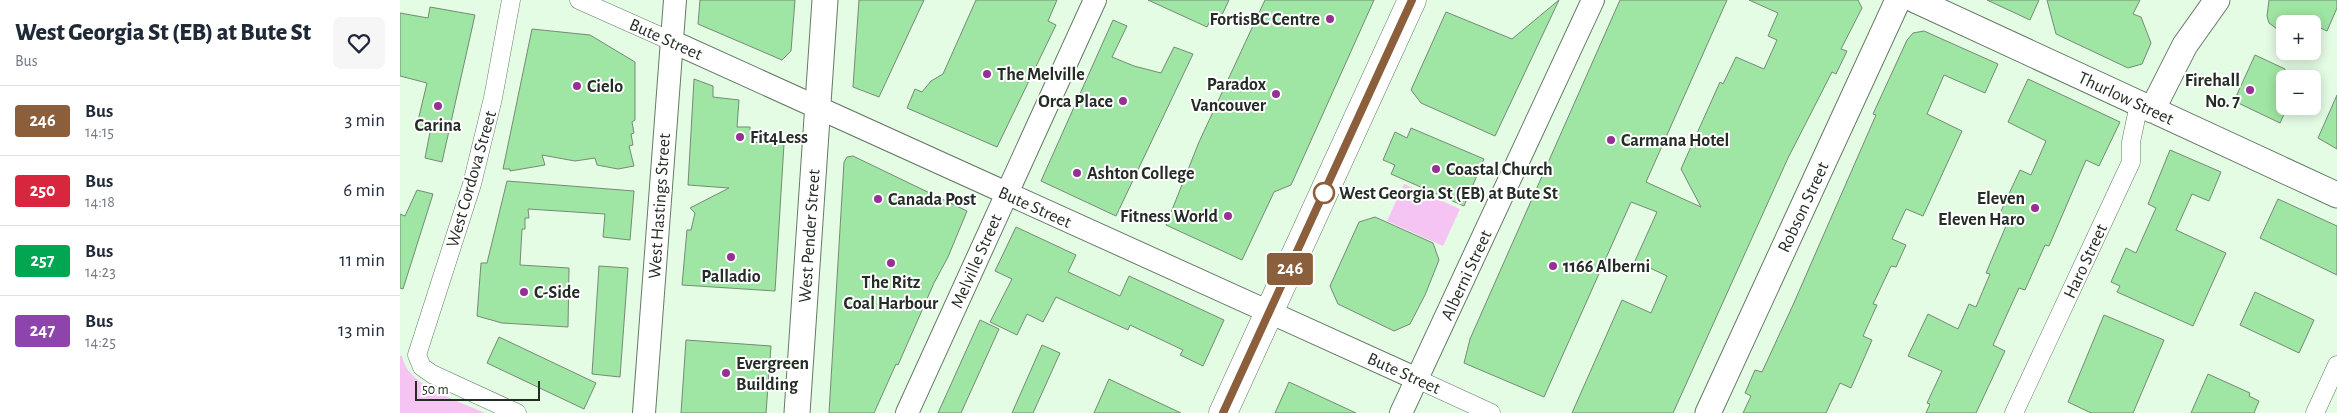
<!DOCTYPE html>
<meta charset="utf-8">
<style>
body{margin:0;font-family:"Alegreya Sans",sans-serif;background:#f6f6f7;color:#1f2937;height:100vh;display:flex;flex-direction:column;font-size:19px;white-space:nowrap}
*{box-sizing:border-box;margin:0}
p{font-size:16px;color:#747a83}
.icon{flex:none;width:28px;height:28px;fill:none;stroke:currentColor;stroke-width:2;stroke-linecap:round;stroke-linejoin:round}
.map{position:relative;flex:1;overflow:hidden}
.details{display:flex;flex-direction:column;background:#fff;width:400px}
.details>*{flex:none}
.badge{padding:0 10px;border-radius:4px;font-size:18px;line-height:32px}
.controls{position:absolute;left:1876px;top:15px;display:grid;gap:10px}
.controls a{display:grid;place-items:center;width:45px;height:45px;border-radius:8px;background:#fff;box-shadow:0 2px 12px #0003;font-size:25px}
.scale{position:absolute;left:15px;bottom:12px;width:125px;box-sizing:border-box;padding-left:5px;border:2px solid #242d25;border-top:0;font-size:14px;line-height:18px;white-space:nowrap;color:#242d25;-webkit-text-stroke:4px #fff;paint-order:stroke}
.map>.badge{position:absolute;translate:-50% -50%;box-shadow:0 0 0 2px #fff}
.round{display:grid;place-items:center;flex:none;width:52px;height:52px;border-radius:8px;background:#f6f6f7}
.head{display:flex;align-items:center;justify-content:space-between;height:85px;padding:0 15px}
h1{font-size:24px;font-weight:800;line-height:38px}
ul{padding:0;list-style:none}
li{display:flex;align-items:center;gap:15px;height:70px;padding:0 15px;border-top:1px solid #e0e1e3}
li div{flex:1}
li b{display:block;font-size:19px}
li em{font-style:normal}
li .badge{min-width:55px;font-weight:700;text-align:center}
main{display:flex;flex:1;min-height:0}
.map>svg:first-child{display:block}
.green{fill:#f5c4f2}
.building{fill:#9fe5a3;stroke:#758b76}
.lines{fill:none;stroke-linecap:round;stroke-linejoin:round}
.minor-casing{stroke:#657a66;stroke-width:19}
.tertiary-casing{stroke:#657a66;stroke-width:24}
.secondary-casing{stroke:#657a66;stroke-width:27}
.trunk-casing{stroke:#657a66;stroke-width:29}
.minor{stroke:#fff;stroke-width:18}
.tertiary{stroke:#fff;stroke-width:22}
.secondary{stroke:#fff;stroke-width:25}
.trunk{stroke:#fff;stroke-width:28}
.line-casing{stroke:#fff;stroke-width:11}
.line{stroke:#8b5e3c;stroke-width:8}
.poi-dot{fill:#963095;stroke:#fff;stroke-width:2}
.stop-dot{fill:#fff;stroke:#8b5e3c;stroke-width:2.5}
.labels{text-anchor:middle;stroke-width:4;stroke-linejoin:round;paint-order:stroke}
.poi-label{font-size:18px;font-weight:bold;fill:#242d25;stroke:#fff;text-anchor:start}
.street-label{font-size:18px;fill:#242d25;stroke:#fff}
.stop-label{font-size:18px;font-weight:bold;fill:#242d25;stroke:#fff;text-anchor:start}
</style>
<main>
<section class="details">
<div class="head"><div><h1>West Georgia St (EB) at Bute St</h1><p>Bus</p></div><a class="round"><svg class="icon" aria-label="heart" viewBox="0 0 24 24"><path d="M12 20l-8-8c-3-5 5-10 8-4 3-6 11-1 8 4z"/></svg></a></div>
<ul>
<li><span class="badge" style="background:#8b5e3c;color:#fff">246</span><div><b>Bus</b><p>14:15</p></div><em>3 min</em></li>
<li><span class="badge" style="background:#d7263d;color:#fff">250</span><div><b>Bus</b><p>14:18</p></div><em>6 min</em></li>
<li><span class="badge" style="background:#00a651;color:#fff">257</span><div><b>Bus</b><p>14:23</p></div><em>11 min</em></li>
<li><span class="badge" style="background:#8e44ad;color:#fff">247</span><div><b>Bus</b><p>14:25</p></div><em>13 min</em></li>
</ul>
</section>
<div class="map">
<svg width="1937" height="413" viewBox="0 0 1937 413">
<rect width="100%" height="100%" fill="#e4fbe4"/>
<path class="green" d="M1004,184L1060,209L1043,246L987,221Z
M0,356H2C7,387 60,401 85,413H0Z"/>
<path class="building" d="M300,0H395L391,51L382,60L298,24Z
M459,0H524L479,97L453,87Z
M576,0H657L648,21L656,25L597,147L507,108L515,89L522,92L531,81L543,74Z
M748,0H829L821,17L814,13L807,27Z
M865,0H974L891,185L874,192L842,260L766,225L799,142Z
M1159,0L1095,136L1021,103L1011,90L1046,12L1112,39Z
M1220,0H1327L1246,182L1301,207L1281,169L1320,82L1323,84L1336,57L1364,69L1377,40L1368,36L1378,13L1349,0H1458L1462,8L1441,49L1447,51L1436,74L1432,72L1388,158L1273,413H1172L1222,300L1251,313L1267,276L1235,261L1257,212L1231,202L1144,397L1064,363L1070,339Z
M1587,0H1639L1630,20Z
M1647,0H1740L1733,14L1741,17L1751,43L1742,64L1728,68L1656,34Z
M1869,0H1937V8L1927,31L1912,24H1885V35L1869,23L1867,16Z
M30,7L75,15L42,162L25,158L30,132L16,129L27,83L0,76V13L28,18Z
M713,20L727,26L712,57L734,66L761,73L774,47L793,54L716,216L641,181Z
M132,29L190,35L235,62V120L232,122L234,133L231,134L233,145L229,146L234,166L218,169L197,165L195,158L175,161L142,155L145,165L110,171V169H103Z
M1524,31L1598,64L1585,93L1544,75L1527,114L1562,131L1523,216L1506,209L1492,239L1506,245L1496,267L1491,266L1473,304L1477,305L1463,336L1472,340L1451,388L1440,383L1426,413H1343L1351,396L1345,393L1355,370L1362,372L1393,305L1476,115L1473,114L1507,40L1513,33Z
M1855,55L1885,69V112L1880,123L1834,101Z
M294,79L313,86V97L339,100L337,127H350V142L384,144L375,291L282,285L287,230H291L295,213L290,208L329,188L288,185Z
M1628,79L1720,122L1699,166L1686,160L1649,246L1645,245L1625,290L1619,288L1593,345L1605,351L1576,413H1526L1530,404L1527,403L1542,371L1508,356L1528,314L1558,329L1569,304L1576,307L1590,274L1586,273L1606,226L1596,222L1620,170L1631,175L1646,141L1608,122Z
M1937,95V149L1918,138Z
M1011,128L1084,159L1064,206L991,174L995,165L983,160L995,132L1007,138Z
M1770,150L1821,172L1809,201L1792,194L1776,230L1826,253L1793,326L1717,292L1720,286L1711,282L1726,248L1736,253L1756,208L1748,204Z
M453,156L567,211L548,257L534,283L498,365L496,364L474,413H429L444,162L447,157Z
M107,181L234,191L230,240L203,237L205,214L128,209L129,218H125V229H122L120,265L169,268L168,327L102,323L77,316L81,263H87Z
M17,190L33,194L3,289L0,288V214L5,216Z
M1878,199L1937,226V275L1860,238Z
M975,217L1033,243L1039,260L1025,295L1010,324L994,331L938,304L930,286L959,222Z
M616,227L676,255L668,272L720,296L729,276L824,320L803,366L780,355L783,350L730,325L728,330L656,297L643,322L627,314L617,335L590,322L612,279L595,271Z
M199,266L228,268L220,377L192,374Z
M1855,292L1914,320L1899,353L1840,325Z
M1704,315L1764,340L1733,413H1691L1668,402Z
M580,320L599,329L561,413H538Z
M99,337L196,383L184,409L87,363Z
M286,340L371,346L366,413H281Z
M642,345L660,353L633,413H612Z
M1808,374L1850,393L1849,396L1859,401L1854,413H1791Z
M709,379L736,392L781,413H694Z
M889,382L956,413H875Z"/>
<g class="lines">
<defs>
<path id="minor" d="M111,0L93,98L72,184L17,355L22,367L32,374L117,413
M179,0L271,41
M1017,379L1091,413
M1614,413L1731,162V142L1739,104
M1915,413L1937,365"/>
<path id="tertiary" d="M271,41L1017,379
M244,413L275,0
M507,413L695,0
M1001,413L1193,0"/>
<path id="secondary" d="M1515,0L1937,195
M1752,110L1785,45L1817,0
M397,413L425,0
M1308,413L1498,0"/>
<path id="trunk" d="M823,413L1012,0"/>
</defs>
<use href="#minor" class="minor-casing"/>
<use href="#tertiary" class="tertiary-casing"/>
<use href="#secondary" class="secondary-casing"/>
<use href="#trunk" class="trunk-casing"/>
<use href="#minor" class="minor"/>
<use href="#tertiary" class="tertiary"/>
<use href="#secondary" class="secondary"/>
<use href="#trunk" class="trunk"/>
</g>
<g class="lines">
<defs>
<path id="line" d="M823,413L1012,0"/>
</defs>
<use href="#line" class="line-casing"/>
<use href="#line" class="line"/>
</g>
<g class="poi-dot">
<circle cx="930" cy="19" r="5"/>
<circle cx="587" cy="74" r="5"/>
<circle cx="177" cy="86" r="5"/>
<circle cx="1850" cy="90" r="5"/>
<circle cx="876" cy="94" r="5"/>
<circle cx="723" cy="101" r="5"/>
<circle cx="38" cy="106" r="5"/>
<circle cx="340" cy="137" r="5"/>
<circle cx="1211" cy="140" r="5"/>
<circle cx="1036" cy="169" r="5"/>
<circle cx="677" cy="173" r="5"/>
<circle cx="478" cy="199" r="5"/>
<circle cx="1635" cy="208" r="5"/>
<circle cx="828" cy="216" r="5"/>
<circle cx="331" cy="257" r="5"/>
<circle cx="491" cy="263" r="5"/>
<circle cx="1153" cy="266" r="5"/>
<circle cx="124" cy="292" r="5"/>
<circle cx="326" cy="373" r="5"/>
</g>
<circle class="stop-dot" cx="924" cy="193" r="10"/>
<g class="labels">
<g class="poi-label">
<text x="920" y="25" text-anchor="end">FortisBC Centre</text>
<text x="597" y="80">The Melville</text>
<text x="1840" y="86" text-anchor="end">Firehall<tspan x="1840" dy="21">No. 7</tspan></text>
<text x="866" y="90" text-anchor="end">Paradox<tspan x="866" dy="21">Vancouver</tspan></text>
<text x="187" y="92">Cielo</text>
<text x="713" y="107" text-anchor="end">Orca Place</text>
<text x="38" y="131" text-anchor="middle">Carina</text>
<text x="350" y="143">Fit4Less</text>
<text x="1221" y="146">Carmana Hotel</text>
<text x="1046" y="175">Coastal Church</text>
<text x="687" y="179">Ashton College</text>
<text x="1625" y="204" text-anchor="end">Eleven<tspan x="1625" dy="21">Eleven Haro</tspan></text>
<text x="488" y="205">Canada Post</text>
<text x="818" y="222" text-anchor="end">Fitness World</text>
<text x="1163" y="272">1166 Alberni</text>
<text x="331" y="282" text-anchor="middle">Palladio</text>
<text x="491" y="288" text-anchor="middle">The Ritz<tspan x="491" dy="21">Coal Harbour</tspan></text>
<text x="134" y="298">C-Side</text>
<text x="336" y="369">Evergreen<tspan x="336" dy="21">Building</tspan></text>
</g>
<g class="street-label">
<text transform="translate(266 39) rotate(24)" y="6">Bute Street</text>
<text transform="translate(1726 98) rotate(25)" y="6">Thurlow Street</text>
<text transform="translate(71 179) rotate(-74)" y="6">West Cordova Street</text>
<text transform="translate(259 206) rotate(-86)" y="6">West Hastings Street</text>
<text transform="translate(635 207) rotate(24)" y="6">Bute Street</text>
<text transform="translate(1403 207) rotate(-65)" y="6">Robson Street</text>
<text transform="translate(409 236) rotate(-86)" y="6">West Pender Street</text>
<text transform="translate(576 261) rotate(-66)" y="6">Melville Street</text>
<text transform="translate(1685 261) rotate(-65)" y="6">Haro Street</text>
<text transform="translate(1066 275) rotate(-65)" y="6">Alberni Street</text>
<text transform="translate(1004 373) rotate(24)" y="6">Bute Street</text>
</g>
<g class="stop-label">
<text x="939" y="199">West Georgia St (EB) at Bute St</text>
</g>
</g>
</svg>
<div class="controls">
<a>+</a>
<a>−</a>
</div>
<div class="scale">50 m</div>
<b class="badge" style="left:890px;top:269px;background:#8b5e3c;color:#fff">246</b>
</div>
</main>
